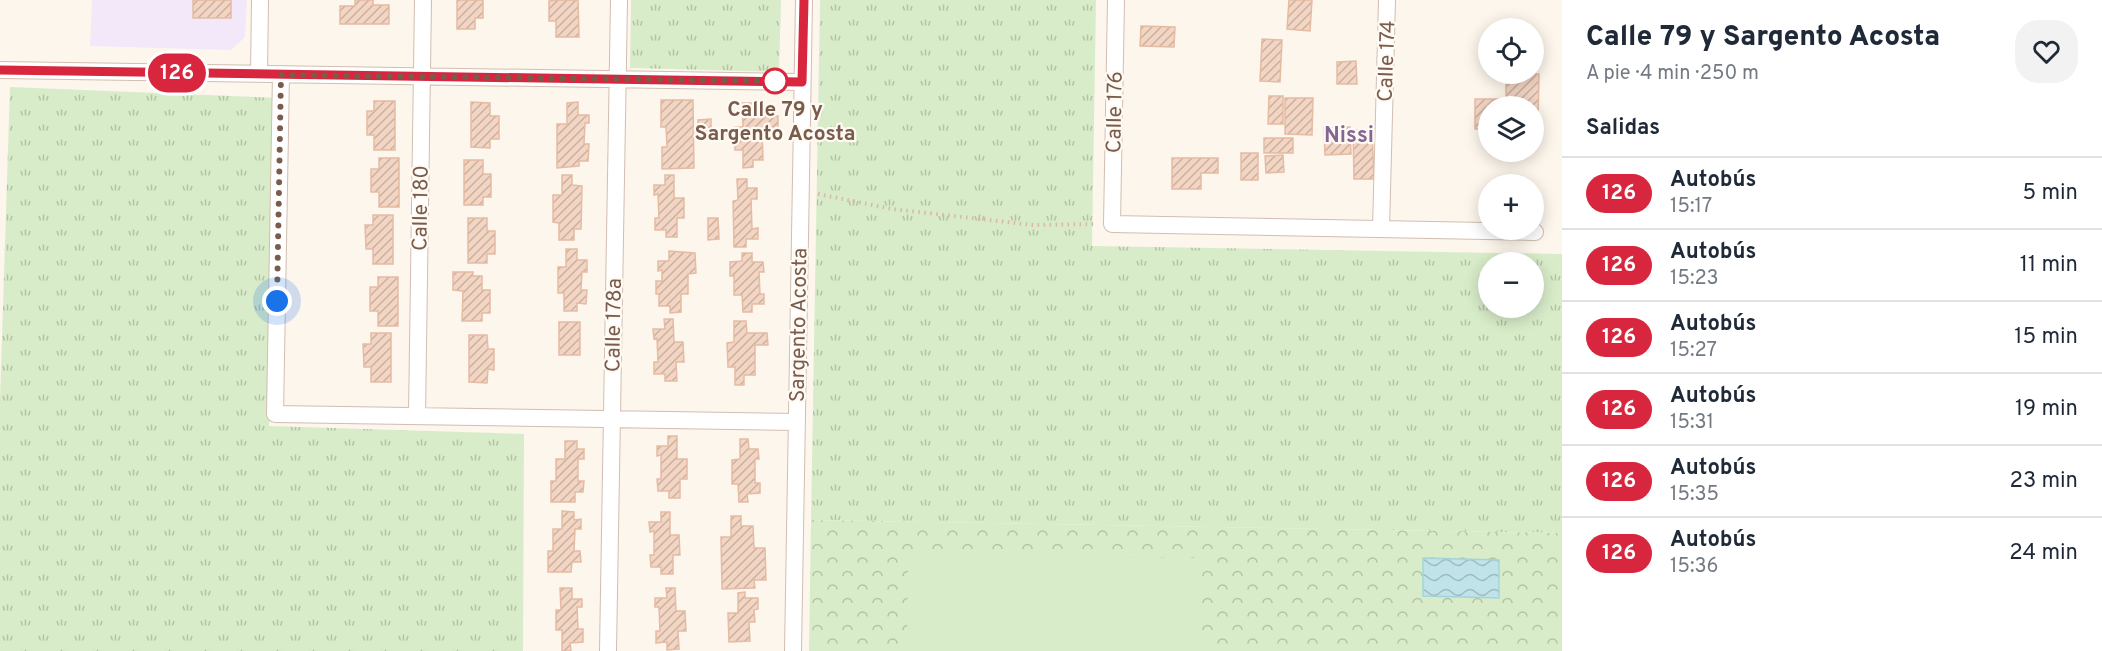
<!DOCTYPE html>
<html lang="es">
<meta charset="utf-8">
<style>
body{margin:0;font-family:Overpass,sans-serif;background:#f2f2f3;color:#1f2937;height:100vh;display:flex;flex-direction:column;font-size:22px;white-space:nowrap}
*{box-sizing:border-box;margin:0}
p{font-size:20px;color:#747a83}
.icon{flex:none;width:33px;height:33px;fill:none;stroke:currentColor;stroke-width:2;stroke-linecap:round;stroke-linejoin:round}
.map{position:relative;flex:1;overflow:hidden}
.drawer{display:flex;flex-direction:column;background:#fff;width:540px}
.drawer>*{flex:none}
.badge{padding:0 12px;border-radius:20px;font-size:21px;line-height:39px}
.buttons{position:absolute;left:1478px;top:18px;display:grid;gap:12px}
.buttons a{display:grid;place-items:center;width:66px;height:66px;border-radius:50%;background:#fff;box-shadow:0 3px 15px #0003;font-size:30px}
.you{position:absolute;width:30px;height:30px;margin:-15px;border:4px solid #fff;border-radius:50%;background:#1a73e8;box-shadow:0 0 0 9px #1a73e833}
.map>.badge{position:absolute;translate:-50% -50%;box-shadow:0 0 0 3px #fff}
h2{padding:0 24px;font-size:22px;line-height:54px}
.round{display:grid;place-items:center;flex:none;width:63px;height:63px;border-radius:24px;background:#f2f2f3}
.overview{display:flex;align-items:center;justify-content:space-between;height:102px;padding:0 24px}
h1{font-size:28px;font-weight:800;line-height:45px}
ul{padding:0;list-style:none}
li{display:flex;align-items:center;gap:18px;height:72px;padding:0 24px;border-top:2px solid #e0e1e3}
li div{flex:1}
li b{display:block;font-size:22px}
li em{font-style:normal}
li .badge{min-width:66px;font-weight:700;text-align:center}
main{display:flex;flex:1;min-height:0}
.map>svg:first-child{display:block}
.education{fill:#f3e8fa}
.grass{fill:url(#grass-tufts);fill-rule:evenodd}
.park{fill:url(#park-crowns)}
.pitch{fill:#d8ecc9}
.water{fill:url(#water-waves);stroke:#a5d3da;stroke-width:1.5}
.building{fill:url(#building-hatch);stroke:#e6bba3;stroke-width:1.5}
.lines{fill:none;stroke-linecap:round;stroke-linejoin:round}
.street-casing{stroke:#d1beb0;stroke-width:18}
.path{stroke:#d9b8a5;stroke-width:4;stroke-dasharray:1.5 4.5;stroke-linecap:butt}
.street{stroke:#fff;stroke-width:16}
.line-casing{stroke:#fff;stroke-width:14}
.line{stroke:#d7263d;stroke-width:9}
.walk{stroke:#7a5c4d;stroke-width:6;stroke-dasharray:0 10.8}
.stop-dot{fill:#fff;stroke:#d7263d;stroke-width:3}
.labels{text-anchor:middle;stroke-width:4.5;stroke-linejoin:round;paint-order:stroke}
.street-label{font-size:21px;fill:#7a5c4d;stroke:#fffaf3}
.stop-label{font-size:21px;font-weight:bold;fill:#7a5c4d;stroke:#fffaf3}
.neighbourhood-label{font-size:22px;font-weight:bold;fill:#846695;stroke:#fffaf3}
</style>
<main>
<div class="map">
<svg width="1562" height="651" viewBox="0 0 1562 651">
<defs>
<pattern id="grass-tufts" width="24" height="20" patternUnits="userSpaceOnUse" patternTransform="scale(1.5)"><rect width="24" height="20" fill="#d8ecc9"/><path d="M3 7l-1-3M5 7V3M7 7l1-3M15 17l-1-3M17 17v-4M19 17l1-3" fill="none" stroke="#b4c2a5"/></pattern>
<pattern id="park-crowns" width="20" height="18" patternUnits="userSpaceOnUse" patternTransform="scale(1.5)"><rect width="20" height="18" fill="#d8ecc9"/><path d="M2 6a3 3 0 1 1 6 0M12 15a3 3 0 1 1 6 0" fill="none" stroke="#b4c2a5"/></pattern>
<pattern id="water-waves" width="16" height="10" patternUnits="userSpaceOnUse" patternTransform="scale(1.5)"><rect width="16" height="10" fill="#bfe3e8"/><path d="M0 5q4-4 8 0t8 0" fill="none" stroke="#a0bbbe"/></pattern>
<pattern id="building-hatch" width="6" height="6" patternUnits="userSpaceOnUse" patternTransform="scale(1.5)"><rect width="6" height="6" fill="#f3d5c3"/><path d="M-1 1l2-2M0 6l6-6M5 7l2-2" fill="none" stroke="#cab0a1"/></pattern>
</defs>
<rect width="100%" height="100%" fill="#fdf6ec"/>
<path class="education" d="M92,0H247L245,37L231,50L90,46Z"/>
<path class="grass" d="M631,0H781L779,72L630,68Z
M820,0H1096L1092,246L1562,254V533L811,520ZM1488,262H1533V308H1488Z
M10,87L279,98L269,426L524,434L523,651H0V400Z"/>
<path class="park" d="M811,520L1562,533V651H809Z"/>
<path class="pitch" d="M908,555L1202,558L1201,651H907Z"/>
<path class="water" d="M1423,558L1499,560V598L1423,596Z"/>
<path class="building" d="M193,0H231V18H193Z
M355,0H373V5H389V24H340V6H355Z
M457,0H483V18H475V29H457Z
M557,0H578L579,37H556V21H549V1Z
M1289,0H1312L1310,31L1287,29Z
M1141,26L1175,27L1174,47L1140,46Z
M1262,39L1282,40L1280,82L1260,81Z
M1356,61L1357,84H1337V62Z
M1506,74H1539L1538,123H1533V106H1516V99H1506Z
M1269,96H1283V124H1268Z
M1285,98H1313L1312,135L1285,134Z
M1475,99H1516V106H1488V129H1475Z
M661,100H693L694,168L662,169V147H667L666,127H661Z
M374,101H395V150H374V135H367V111H374Z
M471,102L490,103V116H499V139H490V148L471,147Z
M578,102V115H589V123H585L584,144H589L588,161H579V166L557,168V124H567V103Z
M742,103H754L755,117L778,116V128H762L763,160H753V167L743,168V150H735V127H743Z
M711,119V135H698V120Z
M1350,127L1351,154L1325,155L1324,128Z
M1353,130H1372L1374,179H1354Z
M1264,138H1293V153H1264Z
M1241,153H1258V180H1241Z
M1283,155L1284,172L1266,173L1265,156Z
M379,158H399V207H379V192H371V169H379Z
M1172,158H1218V173H1201V189H1172Z
M464,160H483V174H491V197H483V205H464Z
M562,175H572V185L582,186L581,229H574V240H559V223L553,222V195H562Z
M665,175H674V198H684V218H677V237H666V230H655V218H659L658,194L654,195V185H665Z
M737,179H747V188H757V199H751L752,229L758,228V239H746V247H734L733,201L738,200Z
M373,215H393V264H373V249H366L365,225H373Z
M468,218H487V231H495V254H487V263H468Z
M708,218H718L719,239L708,240Z
M566,249H577V260H587V272H582L581,290H587L586,304L577,303V311H564V293H558V267H566Z
M669,251L695,253L696,273L688,274V294H681V312L670,313V306H659V294H656V281H662V270L658,271V261H669Z
M742,253H752V262H763L764,272H759L760,294H764V304H752V312H743L742,295H734V276H730V262L742,261Z
M453,272H473V276H482V290H490V313H482V321H462L463,291L453,290Z
M378,277H398V326H378V311H370V287H378Z
M664,319H673L674,342H683L684,362H676L677,381H665V374H654V362H658L657,338L654,339L653,329H665Z
M734,321H746L747,333H767L768,345H755V375H744V385H735V367H728L727,343L734,342Z
M559,322H580V355H559Z
M371,333H391V382H371V367H364L363,344H371Z
M469,335H487L488,349H494V370L488,369L487,383L469,382Z
M668,436H677V459H687V479H680V498H669V491H658L657,479H661V455L657,456V446H668Z
M740,439H748L749,449H758L759,459H755V483H760V493L747,494L748,502H739L738,484H732V460L740,459Z
M565,441H577V449H584V459H578V481H584L583,492H575V502H551V481H556V459H565Z
M562,511L574,512V520L581,519V529H575L574,551H580L581,562H572L571,572H548V551H553V529H562Z
M661,512H670V535H679L680,555H673V574H661V567H651L650,555H654V531L650,532L649,522H661Z
M731,516H741V526H753L754,548H765L766,580H754L755,588L722,589L721,537H731Z
M560,588H572V599H582V607H577L578,629H583V642L570,643L571,651H562V630H556V610H561Z
M666,588H675L676,611H685L686,631H678L679,649L667,650V642L656,643V631H660L659,607H655V598H667Z
M745,592V598H758V609L754,610L755,622H749L750,641L729,642L728,613H738V593Z"/>
<g class="lines">
<defs>
<path id="street" d="M1116,0L1112,224L1535,232
M0,70L802,82
M259,74L260,0
M281,74L275,414L797,422
M1381,229L1387,0
M417,416L423,0
M608,651L619,0
M793,651L804,0"/>
</defs>
<use href="#street" class="street-casing"/>
<path class="path" d="M818,194L892,209L1033,225L1096,224"/>
<use href="#street" class="street"/>
</g>
<g class="lines">
<defs>
<path id="line" d="M0,70L802,82L804,0"/>
</defs>
<use href="#line" class="line-casing"/>
<use href="#line" class="line"/>
<path class="walk" d="M277,301L281,75L779,81H775"/>
</g>
<circle class="stop-dot" cx="775" cy="81" r="12"/>
<g class="labels">
<g class="street-label">
<text transform="translate(1386 61) rotate(-88)" y="7">Calle 174</text>
<text transform="translate(1114 112) rotate(-89)" y="7">Calle 176</text>
<text transform="translate(420 208) rotate(-89)" y="7">Calle 180</text>
<text transform="translate(613 325) rotate(-89)" y="7">Calle 178a</text>
<text transform="translate(798 325) rotate(-89)" y="7">Sargento Acosta</text>
</g>
<g class="stop-label">
<text x="775" y="116">Calle 79 y<tspan x="775" dy="24">Sargento Acosta</tspan></text>
</g>
<g class="neighbourhood-label">
<text x="1349" y="142">Nissi</text>
</g>
</g>
</svg>
<div class="buttons">
<a><svg class="icon" aria-label="locate" viewBox="0 0 24 24"><circle cx="12" cy="12" r="6"/><path d="M12 2v4M12 18v4M2 12h4M18 12h4"/></svg></a>
<a><svg class="icon" aria-label="layers" viewBox="0 0 24 24"><path d="M12 4l9 5-9 5-9-5zM3 14l9 5 9-5"/></svg></a>
<a>+</a>
<a>−</a>
</div>
<div class="you" style="left:277px;top:301px"></div>
<b class="badge" style="left:177px;top:73px;background:#d7263d;color:#fff">126</b>
</div>
<section class="drawer">
<div class="overview"><div><h1>Calle 79 y Sargento Acosta</h1><p>A pie · 4 min · 250 m</p></div><a class="round"><svg class="icon" aria-label="heart" viewBox="0 0 24 24"><path d="M12 20l-8-8c-3-5 5-10 8-4 3-6 11-1 8 4z"/></svg></a></div>
<h2>Salidas</h2>
<ul>
<li><span class="badge" style="background:#d7263d;color:#fff">126</span><div><b>Autobús</b><p>15:17</p></div><em>5 min</em></li>
<li><span class="badge" style="background:#d7263d;color:#fff">126</span><div><b>Autobús</b><p>15:23</p></div><em>11 min</em></li>
<li><span class="badge" style="background:#d7263d;color:#fff">126</span><div><b>Autobús</b><p>15:27</p></div><em>15 min</em></li>
<li><span class="badge" style="background:#d7263d;color:#fff">126</span><div><b>Autobús</b><p>15:31</p></div><em>19 min</em></li>
<li><span class="badge" style="background:#d7263d;color:#fff">126</span><div><b>Autobús</b><p>15:35</p></div><em>23 min</em></li>
<li><span class="badge" style="background:#d7263d;color:#fff">126</span><div><b>Autobús</b><p>15:36</p></div><em>24 min</em></li>
</ul>
</section>
</main>
